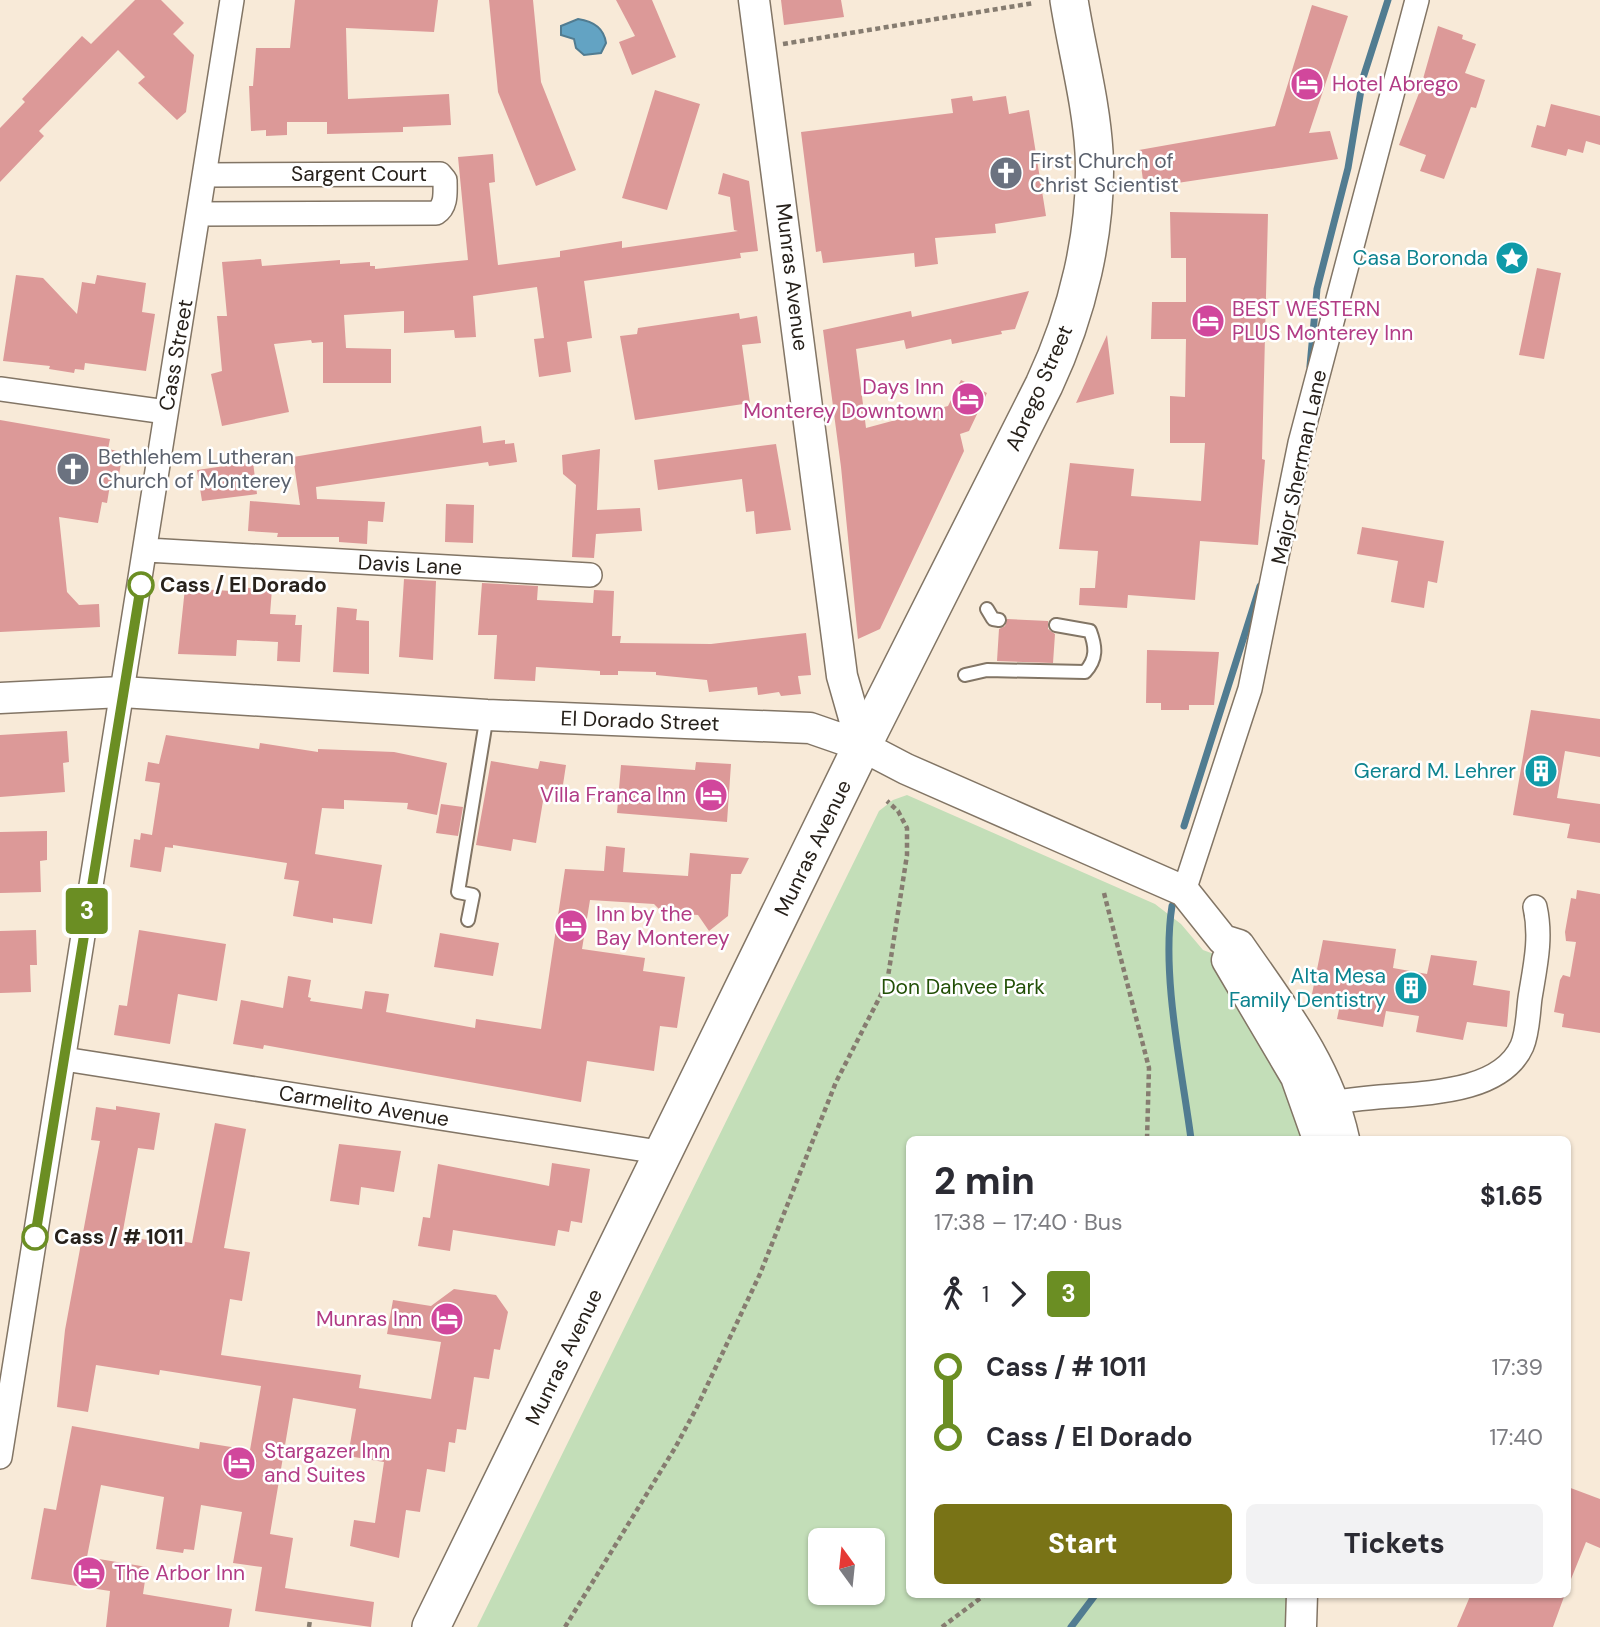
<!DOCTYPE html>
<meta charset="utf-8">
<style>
body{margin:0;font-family:"DM Sans",sans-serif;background:#f2f2f3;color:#2b2b33;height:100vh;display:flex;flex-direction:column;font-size:26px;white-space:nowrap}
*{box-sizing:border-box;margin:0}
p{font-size:23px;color:#7c7c81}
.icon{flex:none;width:38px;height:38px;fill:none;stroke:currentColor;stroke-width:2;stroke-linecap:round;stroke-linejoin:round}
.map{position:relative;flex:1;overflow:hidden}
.panel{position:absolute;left:906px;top:1136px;width:665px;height:462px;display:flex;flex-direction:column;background:#fff;border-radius:10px;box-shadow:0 2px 5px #0004}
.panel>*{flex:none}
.badge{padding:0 14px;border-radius:5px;font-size:24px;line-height:46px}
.needle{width:46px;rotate:345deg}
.controls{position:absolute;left:808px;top:1528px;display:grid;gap:14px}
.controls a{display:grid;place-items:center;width:77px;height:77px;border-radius:10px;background:#fff;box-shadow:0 2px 5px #0004;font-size:35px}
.map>.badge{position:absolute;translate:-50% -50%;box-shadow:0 0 0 4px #fff}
.legs{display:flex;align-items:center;gap:10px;height:77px;padding:0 28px;font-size:23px}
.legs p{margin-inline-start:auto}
.headline{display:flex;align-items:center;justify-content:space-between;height:119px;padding:0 28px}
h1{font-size:38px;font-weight:800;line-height:52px}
.button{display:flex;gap:14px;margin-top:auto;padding:14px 28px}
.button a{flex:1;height:80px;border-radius:10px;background:#797316;color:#fff;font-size:28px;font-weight:800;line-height:80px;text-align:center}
.button a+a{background:#f2f2f3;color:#2b2b33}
ul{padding:0 28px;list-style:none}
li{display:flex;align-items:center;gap:24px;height:70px;font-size:26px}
li i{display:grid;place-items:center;width:10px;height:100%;margin:0 9px;background:currentColor}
li i::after{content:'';width:18px;height:18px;margin:-9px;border:5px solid;border-radius:50%;background:#fff}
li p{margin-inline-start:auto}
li:first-child i{background:linear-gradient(#0000 50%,currentColor 0)}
li:last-child i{background:linear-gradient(currentColor 50%,#0000 0)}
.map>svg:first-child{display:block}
.green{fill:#c3deb8;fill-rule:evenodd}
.water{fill:#63a3c3;stroke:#517c91;stroke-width:2}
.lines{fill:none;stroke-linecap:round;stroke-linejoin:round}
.stream{stroke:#517c91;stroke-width:7}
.building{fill:#dc9998}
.service-casing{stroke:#827565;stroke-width:16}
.minor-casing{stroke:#827565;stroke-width:26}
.tertiary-casing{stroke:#827565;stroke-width:33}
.primary-casing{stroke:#827565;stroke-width:40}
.path{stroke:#867c70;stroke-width:4.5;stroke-dasharray:5 3.5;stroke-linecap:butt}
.service{stroke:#fff;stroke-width:12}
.minor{stroke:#fff;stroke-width:23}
.tertiary{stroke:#fff;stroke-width:30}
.primary{stroke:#fff;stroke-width:37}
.line-1-casing{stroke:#fff;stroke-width:16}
.line-1{stroke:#6b8e23;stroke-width:10}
.stop-1-dot{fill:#fff;stroke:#6b8e23;stroke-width:3.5}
.labels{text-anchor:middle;stroke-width:5;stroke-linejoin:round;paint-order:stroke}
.hotel-label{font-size:21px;fill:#b23c85;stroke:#fff;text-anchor:start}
.worship-label{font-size:21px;fill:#5b616d;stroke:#fff;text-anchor:start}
.street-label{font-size:21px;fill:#27211b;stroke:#fff}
.culture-label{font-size:21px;fill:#0d838f;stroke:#fff;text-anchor:end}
.stop-label{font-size:21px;font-weight:bold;fill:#27211b;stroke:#fff;text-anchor:start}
.park-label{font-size:21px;fill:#235007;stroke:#fff}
</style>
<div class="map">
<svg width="1600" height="1627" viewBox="0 0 1600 1627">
<rect width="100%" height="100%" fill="#f8ead8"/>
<path class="green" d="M907,795L1155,904L1181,924L1203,950L1238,963L1330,1139H910V1594H1302L1301,1627H477L879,811L893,800ZM821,1540H873V1592H821Z"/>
<path class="water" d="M578,19C592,21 604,28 606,43L601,53L584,55L576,48L574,39L561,35V26Z"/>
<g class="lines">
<path class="stream" d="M1310,366L1317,289L1348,168L1363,78L1388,0
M1184,826L1260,586
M1172,906C1161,974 1182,1070 1191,1139
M1071,1627L1096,1594"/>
</g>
<path class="building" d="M135,0H161L184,23L173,34L194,55L186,112L177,120L138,83L145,77L118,50L39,131L44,136L0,182V128L25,102L22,99L82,36L91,44Z
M295,0H438L434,32L346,28L348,99L449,94L451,125L403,127V132L327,134V122H287V135L266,136V130L251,131L249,86H253L256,48H290Z
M489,0H533L541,82L576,170L536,186L498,92Z
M616,0H652L676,57L632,75L619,42L635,36Z
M781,0H841L844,17L784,25Z
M1312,5L1348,16L1309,133L1330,131L1338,159L1144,188L1139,150L1275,126Z
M1438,26L1463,35L1462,39L1476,44L1465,73L1485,80L1476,108L1471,107L1444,179L1420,171L1426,155L1399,145L1419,93Z
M655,90L700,104L667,210L622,198Z
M972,96L973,101L1006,96L1009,114L1029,110L1046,216L995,224L996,233L935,238L938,264L915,267L914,253L823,263L821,251L816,252L801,132L953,113L951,99Z
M1551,104L1600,116V145L1586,141L1583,153L1568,149L1566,156L1531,147L1537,125L1545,127Z
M493,154L495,182L489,183L498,265L560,257V251L622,241V248L738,231L734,230L730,197L718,194L723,173L749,181L758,251L740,253L741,258L584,281L592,338L567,342L571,372L539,377L534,339L544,338L537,287L473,296L476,337L455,338L454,330L404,333V311L344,315L346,348L391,349V383H323V342L312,343L311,340L274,344L289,412L222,426L211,374L222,371L217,316H227L222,262L261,259L262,266L340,260V264L370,262V266H375V269L468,260L458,157Z
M1170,212L1268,214L1262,459L1265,460L1258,545L1200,541L1195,600L1128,595L1127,608L1079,605L1080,588H1095L1098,551L1059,549L1070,463L1134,469L1131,496L1201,501L1205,443H1170V396L1185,397L1186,339H1151L1152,302H1186V258H1171Z
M1537,268L1561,273L1544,359L1519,355Z
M16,275L43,278L77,314L82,282L95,284L97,275L146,283L142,312L155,314L146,371L85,363L84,370L75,369L74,373L49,369L50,366L3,361Z
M1029,291L1015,329L1001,331L1002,334L952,344L951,339L906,349L904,340L856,349L866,428L948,406L961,380L987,393L969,431L960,434L964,451L880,629L858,639L841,467L823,330L911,311L912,317Z
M739,313L740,319L757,316L761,343L742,345L750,403L635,420L620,336L637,334L638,328Z
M1107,335L1114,394L1076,403Z
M0,420L110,439L108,449L123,452L119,475L112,473L107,503L102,502L98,523L59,517L67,592L79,605L99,604L100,627L0,632Z
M481,426L483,443L505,440V444L514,443L517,462L489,466L488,462L316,487L317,499L385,502L383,522L368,521L367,544L339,542V537H277L278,533L248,531L250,501L300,505L293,457Z
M776,444L791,530L756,534L754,511L746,512L742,479L658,490L654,460Z
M600,449L597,510L640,508L642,531L596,534L594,558L572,557L576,485L563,474L562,455Z
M253,462L257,494L202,501L197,470Z
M446,504L474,505L473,543L445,542Z
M1362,527L1444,541L1437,583L1428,581L1424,608L1391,602L1398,561L1357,554Z
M404,579L436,581L433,660L399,657Z
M482,583L538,586L537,600L593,603L594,590L614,591L612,636H621L620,643L711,644L806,633L811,675L798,676L801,694L781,696L779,692L758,695L757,687L709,692L707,680L656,675V672L618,671V675H600V671L536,667L535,681L494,679L497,635H478Z
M231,587L272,589L270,614L296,615L295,625H302L300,662L277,661L278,642L237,640L236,656L178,654L185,588L231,591Z
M337,607L357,609L356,620L369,621V674L333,672Z
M1007,619L1048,621V629L1055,634L1053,663L997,661L999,629L1005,626Z
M1147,650L1219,652L1214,705H1189V710H1161V703H1146Z
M1531,710L1600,719V757L1565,751L1557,798L1600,804V843L1567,838L1570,824L1513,815Z
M67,731L69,762L63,763L65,792L0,797V735Z
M166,735L259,749L260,743L318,752V749L394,752L447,763L437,815L407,809L408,803L344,800V809L322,808L315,854L382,865L372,924L333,918V923L293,916L299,881L284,879L287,863L173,845V848L165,847L161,872L130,867L134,839L140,840L141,833L152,835L160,783L145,781L148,762L159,764Z
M491,761L538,769L540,761L566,765L562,791L545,789L536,843L513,839L511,851L476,845Z
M696,762L731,764L727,822L617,813L621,765L695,770Z
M441,804L463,807L458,836L436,833Z
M47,831V860L40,861L41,892L0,893V832Z
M606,846L625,848L623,872L688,876L690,853L749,858L741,874H731L728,916L709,931L698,915L663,913L654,904L590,900L582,949L645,958L643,971L685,977L677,1028L660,1026L654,1071L587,1061L581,1102L264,1045L263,1049L233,1044L241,1000L283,1008L288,976L311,980L308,997L311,998L310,1001L362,1009L365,991L389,994L386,1012L475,1028L476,1019L541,1029L565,869L604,871Z
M1577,890L1600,894V1033L1562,1027L1564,1014L1554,1012L1560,980L1563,975L1570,977L1576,942L1566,941L1565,932L1571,898L1576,899Z
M36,930L37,965H30L31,992L0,993V931Z
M139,930L226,944L217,1001L178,994L170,1044L114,1035L119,1005L127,1006Z
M440,933L499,943L493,976L434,967Z
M1323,940L1396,949L1393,968L1427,974L1431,955L1477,961L1473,985L1510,991L1507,1027L1467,1022L1463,1040L1416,1032L1419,1016L1386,1011L1383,1027L1337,1019L1341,1000L1312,994Z
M116,1106L160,1113L154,1150L138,1148L122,1236L180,1245V1241L192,1243L215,1123L246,1129L224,1248L250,1252L242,1301L230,1299L221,1355L361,1375L359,1388L431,1399L441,1342L387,1334L393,1300L431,1306L454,1289L496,1295L508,1312L500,1350L494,1349L489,1379L474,1377L466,1430L457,1429L455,1443L449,1442L445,1472L427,1469L420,1512L406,1510L399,1558L350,1546L354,1520L375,1523L384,1462L348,1456L356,1409L293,1398L270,1534L293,1538L285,1588L374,1602L371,1627L255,1611L262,1567L233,1563L242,1512L201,1505L194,1550L184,1549L183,1553L156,1549L164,1497L101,1485L87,1557L147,1567L143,1594L232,1609L229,1627H106L110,1591L31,1579L44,1508L56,1510L72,1426L199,1449L200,1442L250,1450L261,1386L160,1370L159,1375L96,1365L88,1412L57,1407L65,1330L100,1141L91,1140L96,1107L116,1110Z
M339,1144L401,1151L394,1192L361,1187L359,1205L330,1201Z
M552,1163L590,1169L582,1223L571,1221L569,1232L558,1230L555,1246L453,1230L450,1251L418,1246L423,1217L430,1218L438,1164L549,1186Z
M1568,1487L1600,1499V1548L1586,1542L1569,1584Z
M1471,1594H1565L1553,1627H1457Z"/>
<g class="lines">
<defs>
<path id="service" d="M987,609L993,619L999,620
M965,675L987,670L1085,672C1097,659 1096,647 1090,631L1056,625
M468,920L473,895L458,892L487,715"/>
<path id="minor" d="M199,214L436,213C447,206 445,192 445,180L440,174L206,175
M0,389L166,412
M147,550L590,575
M1184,891L1250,689L1300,443L1417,0
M64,1059L665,1153
M1320,1101L1329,1104C1384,1089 1495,1106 1522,1046C1528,1032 1528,1013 1530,998C1535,967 1542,938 1535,907
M0,1457L232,0"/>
<path id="tertiary" d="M754,0L842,676L862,746
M0,698L122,692L487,715L810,728L862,746L906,769L1184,891L1223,940L1239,945C1281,1006 1328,1065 1344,1139
M1227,960L1296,1077L1318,1139
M1301,1627L1302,1594"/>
<path id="primary" d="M431,1627L862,746L1044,385C1077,315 1098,231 1094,152C1091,101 1077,51 1069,0"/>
</defs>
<use href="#service" class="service-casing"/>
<use href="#minor" class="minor-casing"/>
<use href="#tertiary" class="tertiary-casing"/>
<use href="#primary" class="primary-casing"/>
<path class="path" d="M783,44L1034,3
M1104,893L1149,1068L1147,1139
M309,1627L310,1620
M565,1627L675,1448L696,1409L760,1274L836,1082L887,983L907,855V828L898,811L887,801
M942,1627L986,1594"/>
<use href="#service" class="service"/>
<use href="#minor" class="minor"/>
<use href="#tertiary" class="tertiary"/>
<use href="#primary" class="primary"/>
</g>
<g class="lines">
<defs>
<path id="line-1" d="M35,1237L141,585"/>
</defs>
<use href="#line-1" class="line-1-casing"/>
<use href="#line-1" class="line-1"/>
</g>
<defs>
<symbol id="hotel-disc" viewBox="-11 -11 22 22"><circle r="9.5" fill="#d1479c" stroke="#fff"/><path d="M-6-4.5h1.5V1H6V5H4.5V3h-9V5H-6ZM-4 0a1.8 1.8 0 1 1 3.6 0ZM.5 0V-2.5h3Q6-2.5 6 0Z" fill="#fff"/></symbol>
<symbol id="church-disc" viewBox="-11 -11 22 22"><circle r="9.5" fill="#6b7280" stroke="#fff"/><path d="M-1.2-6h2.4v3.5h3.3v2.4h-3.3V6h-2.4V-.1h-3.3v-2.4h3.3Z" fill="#fff"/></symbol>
<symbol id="sight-disc" viewBox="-11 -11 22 22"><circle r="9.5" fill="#0f9aa8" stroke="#fff"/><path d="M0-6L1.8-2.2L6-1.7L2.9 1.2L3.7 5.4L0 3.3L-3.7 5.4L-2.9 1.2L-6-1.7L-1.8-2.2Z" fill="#fff"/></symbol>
<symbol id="building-disc" viewBox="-11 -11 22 22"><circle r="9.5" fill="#0f9aa8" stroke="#fff"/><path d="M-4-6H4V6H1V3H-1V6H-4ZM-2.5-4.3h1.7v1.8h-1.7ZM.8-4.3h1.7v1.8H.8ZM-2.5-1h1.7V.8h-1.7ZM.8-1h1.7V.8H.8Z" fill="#fff"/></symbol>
</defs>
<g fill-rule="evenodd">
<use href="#hotel-disc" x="1288" y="65" width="38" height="38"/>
<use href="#church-disc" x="987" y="154" width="38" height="38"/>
<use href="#sight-disc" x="1493" y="239" width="38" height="38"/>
<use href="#hotel-disc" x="1189" y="302" width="38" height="38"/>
<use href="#hotel-disc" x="949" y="380" width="38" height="38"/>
<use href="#church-disc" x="54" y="450" width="38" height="38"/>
<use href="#building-disc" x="1522" y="752" width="38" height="38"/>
<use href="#hotel-disc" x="692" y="776" width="38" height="38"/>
<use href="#hotel-disc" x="552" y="907" width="38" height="38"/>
<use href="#building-disc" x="1392" y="969" width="38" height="38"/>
<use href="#hotel-disc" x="428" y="1300" width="38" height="38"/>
<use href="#hotel-disc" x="220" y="1444" width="38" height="38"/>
<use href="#hotel-disc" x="70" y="1554" width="38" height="38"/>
</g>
<g class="stop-1-dot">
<circle cx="141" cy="585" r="12"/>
<circle cx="35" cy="1237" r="12"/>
</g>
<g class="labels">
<g class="hotel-label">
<text x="1332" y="91">Hotel Abrego</text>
<text x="1232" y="316">BEST WESTERN<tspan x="1232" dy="24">PLUS Monterey Inn</tspan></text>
<text x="944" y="394" text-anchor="end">Days Inn<tspan x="944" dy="24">Monterey Downtown</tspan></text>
<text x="686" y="802" text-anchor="end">Villa Franca Inn</text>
<text x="596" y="921">Inn by the<tspan x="596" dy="24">Bay Monterey</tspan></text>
<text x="422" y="1326" text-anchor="end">Munras Inn</text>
<text x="264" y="1458">Stargazer Inn<tspan x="264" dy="24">and Suites</tspan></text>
<text x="114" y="1580">The Arbor Inn</text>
</g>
<g class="worship-label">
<text x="1030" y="168">First Church of<tspan x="1030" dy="24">Christ Scientist</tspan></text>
<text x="98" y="464">Bethlehem Lutheran<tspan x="98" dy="24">Church of Monterey</tspan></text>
</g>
<g class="street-label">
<text x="359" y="181">Sargent Court</text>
<text transform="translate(792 277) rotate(83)" y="7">Munras Avenue</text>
<text transform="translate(176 355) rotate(-80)" y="7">Cass Street</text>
<text transform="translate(1039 388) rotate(-66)" y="7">Abrego Street</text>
<text transform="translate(1299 467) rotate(-78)" y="7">Major Sherman Lane</text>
<text transform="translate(410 565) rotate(3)" y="7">Davis Lane</text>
<text transform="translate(640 721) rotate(2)" y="7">El Dorado Street</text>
<text transform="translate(813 848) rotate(-64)" y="7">Munras Avenue</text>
<text transform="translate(364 1106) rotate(9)" y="7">Carmelito Avenue</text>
<text transform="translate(564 1357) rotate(-64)" y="7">Munras Avenue</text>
</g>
<g class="culture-label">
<text x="1488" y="265">Casa Boronda</text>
<text x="1516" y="778">Gerard M. Lehrer</text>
<text x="1386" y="983">Alta Mesa<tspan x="1386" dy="24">Family Dentistry</tspan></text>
</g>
<g class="stop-label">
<text x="160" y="592">Cass / El Dorado</text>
<text x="54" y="1244">Cass / # 1011</text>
</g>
<g class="park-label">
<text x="963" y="994">Don Dahvee Park</text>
</g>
</g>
</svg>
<div class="controls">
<a><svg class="needle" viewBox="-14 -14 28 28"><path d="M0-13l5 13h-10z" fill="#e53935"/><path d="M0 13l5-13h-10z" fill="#7c7c81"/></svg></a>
</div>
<b class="badge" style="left:87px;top:911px;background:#6b8e23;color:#fff">3</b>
<section class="panel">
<div class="headline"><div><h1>2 min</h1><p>17:38 – 17:40 · Bus</p></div><b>$1.65</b></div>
<div class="legs"><svg class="icon" aria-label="walk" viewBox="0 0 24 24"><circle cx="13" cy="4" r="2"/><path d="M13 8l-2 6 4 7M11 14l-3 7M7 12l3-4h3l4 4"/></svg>1<svg class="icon" aria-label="forward" viewBox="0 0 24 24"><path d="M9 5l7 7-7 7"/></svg><b class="badge" style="background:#6b8e23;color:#fff">3</b></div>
<ul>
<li><i style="color:#6b8e23"></i><b>Cass / # 1011</b><p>17:39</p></li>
<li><i style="color:#6b8e23"></i><b>Cass / El Dorado</b><p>17:40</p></li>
</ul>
<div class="button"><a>Start</a><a>Tickets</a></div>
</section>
</div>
